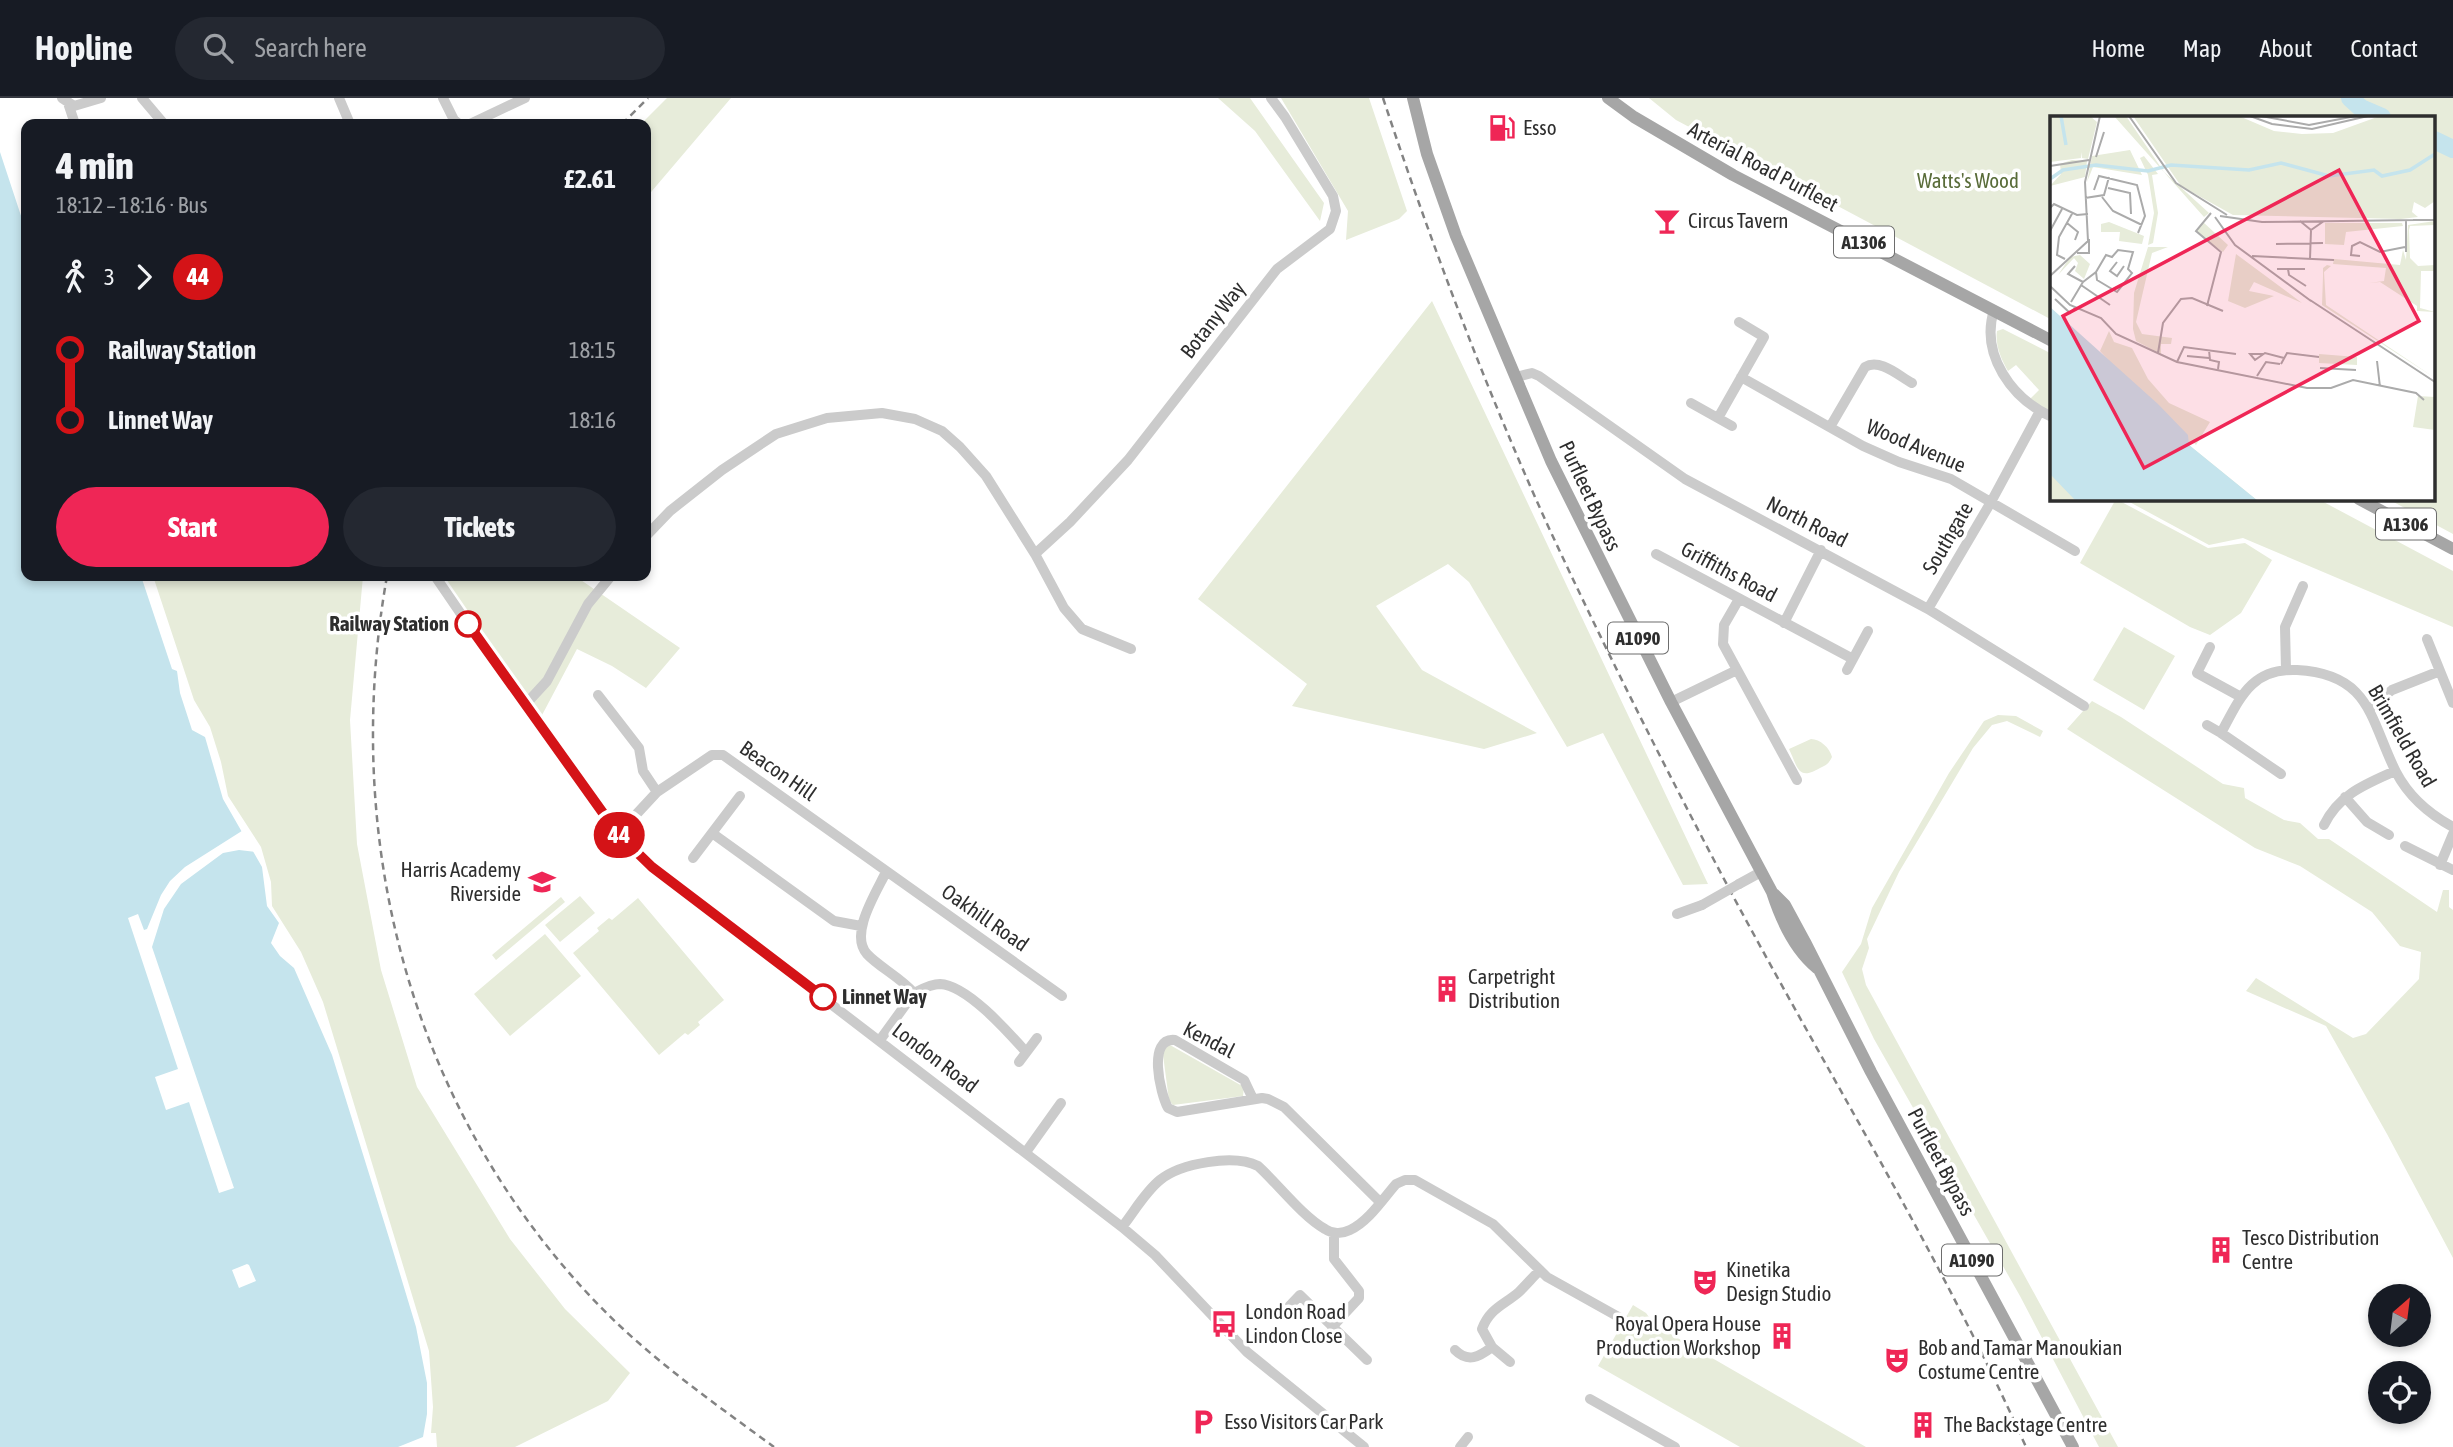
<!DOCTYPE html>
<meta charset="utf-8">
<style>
body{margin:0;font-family:"Asap Condensed",sans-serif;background:#242831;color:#f1f3f6;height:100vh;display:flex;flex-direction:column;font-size:26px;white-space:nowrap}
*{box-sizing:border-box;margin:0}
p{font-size:23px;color:#9ea1a6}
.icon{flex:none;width:38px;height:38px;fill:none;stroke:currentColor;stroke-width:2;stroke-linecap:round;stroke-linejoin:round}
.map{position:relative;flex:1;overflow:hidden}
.drawer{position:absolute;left:21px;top:21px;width:630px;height:462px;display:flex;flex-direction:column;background:#171b24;border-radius:14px;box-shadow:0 4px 10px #0003}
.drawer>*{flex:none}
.badge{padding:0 14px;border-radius:23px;font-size:24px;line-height:46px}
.needle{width:46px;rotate:28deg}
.tools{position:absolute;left:2368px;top:1186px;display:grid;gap:14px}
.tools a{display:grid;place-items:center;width:63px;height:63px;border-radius:50%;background:#171b24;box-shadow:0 4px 10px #0003;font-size:35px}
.map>.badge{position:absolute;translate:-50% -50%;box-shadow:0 0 0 4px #fff}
.legs{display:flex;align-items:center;gap:10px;height:77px;padding:0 35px;font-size:23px}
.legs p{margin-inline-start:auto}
.summary{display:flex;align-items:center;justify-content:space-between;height:119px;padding:0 35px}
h1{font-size:38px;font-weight:800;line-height:52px}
.button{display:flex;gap:14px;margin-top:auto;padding:14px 35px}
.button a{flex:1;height:80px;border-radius:42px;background:#ef2656;color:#fff;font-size:28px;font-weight:800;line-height:80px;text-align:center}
.button a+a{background:#242831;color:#f1f3f6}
ul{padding:0 35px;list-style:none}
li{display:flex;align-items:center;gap:24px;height:70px;font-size:26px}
li i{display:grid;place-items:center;width:10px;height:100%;margin:0 9px;background:currentColor}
li i::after{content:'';width:18px;height:18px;margin:-9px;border:5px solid;border-radius:50%;background:#171b24}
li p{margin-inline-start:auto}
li:first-child i{background:linear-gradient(#0000 50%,currentColor 0)}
li:last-child i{background:linear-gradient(currentColor 50%,#0000 0)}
header{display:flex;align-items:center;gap:42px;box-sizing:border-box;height:98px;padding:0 35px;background:#171b24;border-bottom:2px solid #363941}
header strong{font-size:33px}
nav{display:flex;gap:38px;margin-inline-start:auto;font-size:24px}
.search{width:490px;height:63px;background:#242831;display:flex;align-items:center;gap:18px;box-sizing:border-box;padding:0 24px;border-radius:38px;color:#9ea1a6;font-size:26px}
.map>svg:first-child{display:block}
.green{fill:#e7ecda}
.water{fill:#c5e4ed}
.pier{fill:#fff}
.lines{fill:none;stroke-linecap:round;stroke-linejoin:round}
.river{stroke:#c5e4ed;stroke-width:18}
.minor{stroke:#cbcbcb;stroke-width:10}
.major{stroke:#a6a6a6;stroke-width:12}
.rail{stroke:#838383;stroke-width:2.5;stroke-dasharray:7 5;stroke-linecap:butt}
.minor-bridge{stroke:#cbcbcb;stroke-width:10}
.line-1-casing{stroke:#fff;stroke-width:16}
.line-1{stroke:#d41317;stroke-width:10}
.stop-1-dot{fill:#fff;stroke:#d41317;stroke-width:3.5}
.labels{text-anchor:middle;stroke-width:7;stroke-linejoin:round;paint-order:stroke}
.shield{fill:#fff;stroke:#6d6d6d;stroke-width:2}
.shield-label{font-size:19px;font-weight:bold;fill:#2e2e2e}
.poi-label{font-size:21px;fill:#2e2e2e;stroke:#fff;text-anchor:start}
.street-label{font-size:21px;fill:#2e2e2e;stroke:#fff}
.park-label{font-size:21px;fill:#596c39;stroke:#fff}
.stop-label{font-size:21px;font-weight:bold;fill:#2e2e2e;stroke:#fff;text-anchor:end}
.inset-river{fill:none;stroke:#c5e4ed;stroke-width:3.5}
.inset-road{fill:none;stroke:#ababab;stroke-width:2}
.view{fill:#ef2656;fill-opacity:0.15;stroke:#ef2656;stroke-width:3.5}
.inset-edge{fill:none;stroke:#2e2e2e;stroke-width:3.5}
</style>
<header>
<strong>Hopline</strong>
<div class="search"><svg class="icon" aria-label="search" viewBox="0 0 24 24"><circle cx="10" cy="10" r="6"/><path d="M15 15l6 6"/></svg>Search here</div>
<nav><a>Home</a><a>Map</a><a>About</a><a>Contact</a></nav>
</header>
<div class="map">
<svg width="2453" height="1349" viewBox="0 0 2453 1349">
<rect width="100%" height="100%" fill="#fff"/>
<path class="green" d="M667,0H731L646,100V26H641Z
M1218,0H1250L1324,105L1320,123L1255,33Z
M1281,0H1369L1407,113L1399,121L1346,142L1348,113Z
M1649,0H2453V436L2388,401H2434V19H2052V222L1676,22Z
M1432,203L1708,786L1683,787L1603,635L1567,649L1469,484L1448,466L1376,508L1422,572L1537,635L1484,651L1292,608L1307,586L1198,501Z
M2003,231L2052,256V316L2030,301L2039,292L2016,267L2008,273C2001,261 1995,247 1997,233Z
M2116,401L2208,450L2245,445L2272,462L2241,515L2210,537L2190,529L2080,465Z
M2124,401H2318L2453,473V529L2243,440L2209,447Z
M153,478H363L350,622L357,746L381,872L417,989L510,1141L565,1211L630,1275L608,1303L515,1349H437L436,1335H431L433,1309L429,1253L323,904L301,854L272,808L271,784L261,749L228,698L221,664L210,629L194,602Z
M444,478H575L680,550L646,590L612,568L577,551L541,619Z
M2124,529L2175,558L2144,612L2093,582Z
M2092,603L2121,619L2223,686L2244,690L2245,700L2284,722L2300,725L2318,741H2329L2437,814L2443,792H2449V809L2453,812V1160L2387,1036L2326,928L2246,893L2256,880L2353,940L2366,936L2419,881L2421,854L2400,848L2372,814L2300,768L2255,750L2067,631Z
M1998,617L2016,618L2043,633L2040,639L2007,623L1992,627L1973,650L1899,774L1867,841L1869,850L1862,871L1866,887L2118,1349H2099L2020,1198L1874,941L1842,874L1861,846L1872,810L1949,675L1984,623Z
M1811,641C1820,641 1830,650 1832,659C1829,665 1827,667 1820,670C1798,683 1798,670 1789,651Z
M580,798L595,815L560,844L545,827Z
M561,799L565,804L496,862L492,857Z
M638,800L724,902L698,924L700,927L688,937L685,935L659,957L573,855L599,833L597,830L609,820L612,822Z
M545,836L581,878L510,938L474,896Z
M1166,947H1170L1244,989L1243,998L1173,1007L1169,1002L1163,957Z
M1633,1207L1646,1215L1655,1227L1866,1349H1740L1598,1268Z"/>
<path class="water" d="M0,54L26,133V478H141L172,571L177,573L180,595L192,632L205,639L223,701L262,769L267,808L279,825L271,845L280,858L294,870L332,957L390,1143L416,1229L427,1285V1316L423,1339L398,1349H0Z"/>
<path class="pier" d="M245,731L257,754L239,752L223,755L181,786L164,811L152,849L234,1090L219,1095L189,1004L166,1012L155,979L178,971L128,820L138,816L144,832L147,831L161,797L170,783L185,769Z
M247,1166L249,1167L256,1183L239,1190L232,1172Z"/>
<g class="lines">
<path class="river" d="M2350,0L2361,10L2382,19
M2434,42L2453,51"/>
<path class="minor" d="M62,0L74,8L101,0
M142,0L164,26
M339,0L350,26
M443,0L454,22L459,26
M68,5L75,26
M470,26L525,0
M1994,212C1980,257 2012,301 2052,319
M1516,279L1532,275L1539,278L1685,381L1928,511L2084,608
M1741,279L1863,348L1899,364L1951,381L2075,453
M1691,305L1732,328
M1718,320L1764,239L1739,224
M1830,329L1865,269C1880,260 1899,278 1912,285
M646,438L670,413L722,372L776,336L827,320L882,315L915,321L942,333L960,349L986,378L1035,456L1064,510L1082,531L1131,551
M1035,456L1070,424L1128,362L1277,171L1330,131L1336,113L1333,98L1285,19L1271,0
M1656,456L1853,561
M435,478L524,608L618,736L652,769L1122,1129L1155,1157L1247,1254L1364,1349
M1739,501L1724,527L1723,546L1797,682
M1928,511L1991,404L2040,313
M1784,525L1821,452
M2427,541L2453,605
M2210,549L2197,575L2241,599
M1847,572L1868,533
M2286,572L2285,529L2303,488
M598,597L639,650L643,673L657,694
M1671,604L1737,572
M524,608L547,583L588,506L611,478
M2369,611L2392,592L2440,573
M2207,627L2221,635
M2281,676L2221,635C2240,600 2251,570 2297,572C2371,576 2370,622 2396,674C2409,699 2429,716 2453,729
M2345,699L2367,724L2389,737
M2324,727C2339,696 2366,686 2395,673
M712,735L834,823L861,828
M618,736L657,694L712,657H723L1062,898
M2405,748L2453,772
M693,760L740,698
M2440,767L2453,736
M1739,786L1761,774
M1677,816L1702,807
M914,895C922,891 931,886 940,886C967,887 1009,935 1026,954
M880,942L914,895C900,879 879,869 867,856C849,836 876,795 886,774
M1019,964L1037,940
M1253,1001L1244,982L1175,942C1147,939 1160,995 1168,1010L1177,1014L1262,1000L1268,1001L1284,1009L1380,1104
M1026,1054L1061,1005
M1122,1129C1134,1114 1145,1094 1160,1082C1181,1065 1234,1056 1258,1068C1277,1085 1303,1119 1325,1131C1332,1136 1342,1136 1350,1132C1368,1124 1383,1101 1396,1086L1405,1082H1415L1493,1126L1547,1179L1624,1222
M1281,1217L1300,1197L1367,1262
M1332,1229L1359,1200V1193L1334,1161V1135
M1455,1252C1468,1265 1479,1259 1492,1249
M1510,1264L1492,1249L1482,1231C1490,1210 1504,1207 1519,1194C1526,1187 1533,1179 1540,1172
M1590,1301L1675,1349
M1460,1349L1468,1339"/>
<path class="major" d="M1413,0L1427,56L1456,138L1551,363L1671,604L1772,794C1781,822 1795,852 1817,870
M1608,0L1634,19L1733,77L2052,243
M2359,401L2453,451
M1774,796L1785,807L1805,844L1871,974L2073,1349"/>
<path class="rail" d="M1383,0C1431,145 1485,289 1548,428C1606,553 1668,676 1733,798C1831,981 1941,1159 2026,1349
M622,26L648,0
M387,478C341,737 408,1004 590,1198C645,1257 710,1302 774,1349"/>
<path class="minor-bridge" d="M1702,807L1739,786"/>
</g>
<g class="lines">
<defs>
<path id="line-1" d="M468,526L618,736L652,769L823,899"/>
</defs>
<use href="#line-1" class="line-1-casing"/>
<use href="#line-1" class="line-1"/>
</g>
<defs>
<symbol id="fuel-bare" viewBox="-9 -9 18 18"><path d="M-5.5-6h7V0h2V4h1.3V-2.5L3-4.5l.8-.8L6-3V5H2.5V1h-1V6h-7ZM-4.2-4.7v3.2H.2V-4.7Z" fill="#ef2656" stroke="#fff" stroke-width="2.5" paint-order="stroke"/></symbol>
<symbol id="bar-bare" viewBox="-9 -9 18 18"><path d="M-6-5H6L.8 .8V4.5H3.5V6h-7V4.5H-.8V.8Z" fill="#ef2656" stroke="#fff" stroke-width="2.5" paint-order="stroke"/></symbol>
<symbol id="school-bare" viewBox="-9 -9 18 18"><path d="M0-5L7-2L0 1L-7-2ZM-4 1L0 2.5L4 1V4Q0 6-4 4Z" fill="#ef2656" stroke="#fff" stroke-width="2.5" paint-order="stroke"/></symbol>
<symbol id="building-bare" viewBox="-9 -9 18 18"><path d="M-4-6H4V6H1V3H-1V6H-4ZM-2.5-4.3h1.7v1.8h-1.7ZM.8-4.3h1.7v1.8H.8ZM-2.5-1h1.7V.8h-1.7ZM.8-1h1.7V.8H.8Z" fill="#ef2656" stroke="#fff" stroke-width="2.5" paint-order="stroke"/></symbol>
<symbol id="theatre-bare" viewBox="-9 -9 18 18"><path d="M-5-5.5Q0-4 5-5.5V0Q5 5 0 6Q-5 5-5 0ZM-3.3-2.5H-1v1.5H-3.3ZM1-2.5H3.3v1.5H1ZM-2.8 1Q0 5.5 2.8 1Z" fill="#ef2656" stroke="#fff" stroke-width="2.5" paint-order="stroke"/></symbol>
<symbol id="bus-bare" viewBox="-9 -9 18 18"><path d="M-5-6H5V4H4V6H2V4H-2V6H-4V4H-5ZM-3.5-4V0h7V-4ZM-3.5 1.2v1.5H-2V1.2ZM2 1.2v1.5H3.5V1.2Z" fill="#ef2656" stroke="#fff" stroke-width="2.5" paint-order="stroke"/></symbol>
<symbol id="parking-bare" viewBox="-9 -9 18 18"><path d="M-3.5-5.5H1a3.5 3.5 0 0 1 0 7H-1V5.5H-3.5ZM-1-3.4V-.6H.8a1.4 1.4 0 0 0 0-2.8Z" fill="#ef2656" stroke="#fff" stroke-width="2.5" paint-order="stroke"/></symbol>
</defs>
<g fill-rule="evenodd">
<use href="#fuel-bare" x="1483" y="11" width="38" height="38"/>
<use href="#bar-bare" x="1648" y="104" width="38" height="38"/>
<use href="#school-bare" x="523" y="765" width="38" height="38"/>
<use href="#building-bare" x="1428" y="872" width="38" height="38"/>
<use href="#building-bare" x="2202" y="1133" width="38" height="38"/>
<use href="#theatre-bare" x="1686" y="1165" width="38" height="38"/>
<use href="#bus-bare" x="1205" y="1207" width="38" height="38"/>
<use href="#building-bare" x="1763" y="1219" width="38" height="38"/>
<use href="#theatre-bare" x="1878" y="1243" width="38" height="38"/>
<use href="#parking-bare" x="1184" y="1305" width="38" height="38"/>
<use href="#building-bare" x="1904" y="1308" width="38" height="38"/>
</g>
<g class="stop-1-dot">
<circle cx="468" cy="526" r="12"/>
<circle cx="823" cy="899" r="12"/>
</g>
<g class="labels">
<g class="shield">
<rect x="1834" y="128.5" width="60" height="31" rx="5"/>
<rect x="2376" y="410.5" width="60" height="31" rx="5"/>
<rect x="1608" y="524.5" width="60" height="31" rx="5"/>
<rect x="1942" y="1146.5" width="60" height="31" rx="5"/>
</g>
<g class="shield-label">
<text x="1864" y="151">A1306</text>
<text x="2406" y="433">A1306</text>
<text x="1638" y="547">A1090</text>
<text x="1972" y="1169">A1090</text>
</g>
<g class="poi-label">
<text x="1523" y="37">Esso</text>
<text x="1688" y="130">Circus Tavern</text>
<text x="521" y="779" text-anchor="end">Harris Academy<tspan x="521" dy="24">Riverside</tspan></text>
<text x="1468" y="886">Carpetright<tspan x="1468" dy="24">Distribution</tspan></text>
<text x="2242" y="1147">Tesco Distribution<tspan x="2242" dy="24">Centre</tspan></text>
<text x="1726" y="1179">Kinetika<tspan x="1726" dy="24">Design Studio</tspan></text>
<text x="1245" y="1221">London Road<tspan x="1245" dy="24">Lindon Close</tspan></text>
<text x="1761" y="1233" text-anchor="end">Royal Opera House<tspan x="1761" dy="24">Production Workshop</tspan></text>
<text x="1918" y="1257">Bob and Tamar Manoukian<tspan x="1918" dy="24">Costume Centre</tspan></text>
<text x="1224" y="1331">Esso Visitors Car Park</text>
<text x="1944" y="1334">The Backstage Centre</text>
</g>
<g class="street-label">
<text transform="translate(1763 69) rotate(28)" y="7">Arterial Road Purfleet</text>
<text transform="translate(1213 222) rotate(-52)" y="7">Botany Way</text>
<text transform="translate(1916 348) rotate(23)" y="7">Wood Avenue</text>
<text transform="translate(1590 398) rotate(65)" y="7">Purfleet Bypass</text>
<text transform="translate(1807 424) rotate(27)" y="7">North Road</text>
<text transform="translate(1948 440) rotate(-60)" y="7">Southgate</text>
<text transform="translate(1729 474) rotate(28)" y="7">Griffiths Road</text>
<text transform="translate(2402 638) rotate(60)" y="7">Brimfield Road</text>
<text transform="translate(778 673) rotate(35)" y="7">Beacon Hill</text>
<text transform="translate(985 820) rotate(35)" y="7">Oakhill Road</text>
<text transform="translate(1209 942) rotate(27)" y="7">Kendal</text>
<text transform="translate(935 960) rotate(37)" y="7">London Road</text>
<text transform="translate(1941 1064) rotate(62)" y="7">Purfleet Bypass</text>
</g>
<g class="park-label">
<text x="1968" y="90">Watts's Wood</text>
</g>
<g class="stop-label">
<text x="449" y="533">Railway Station</text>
<text x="842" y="906" text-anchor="start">Linnet Way</text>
</g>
</g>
<g transform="translate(2050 18)">
<rect width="385" height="385" fill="#fff"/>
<path d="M0,0H40L47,6L38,43L32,42V36L31,42L0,46ZM64,0H76L114,56L159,97L154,101ZM83,0H189L224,15L252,18L283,17L330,0H385V85L375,92L364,86L362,96L368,101L351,103L183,99L131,70ZM80,34L92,59L43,51L37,66L42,40ZM94,40L108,58L102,59L108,97L103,127L98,129L104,97L98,59L90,42ZM22,44L37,45L35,61L0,70L11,58L10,48ZM385,105V109L360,110L359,114L360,142L368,150L385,149V155H371L370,192L385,196L367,195V190L330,166L319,167L334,165L336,152L283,148L284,143L350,149L353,134L356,144L358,109ZM59,106L94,120L92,128L69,125L70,116H51V108ZM153,106L178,129L173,136L150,119L147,114ZM275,107H352L353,110L296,116L294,129L275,128ZM98,131H118L102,137L86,206L92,218L122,222L121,228H111V238L86,225L83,213L84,177ZM186,138L252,187L204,166L199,175L224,180L195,192L178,185ZM30,139L40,148L34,163L25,155L28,147L24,142L8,159L20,141ZM277,149L281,150L274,156L276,189L385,262L272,189L273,160V152ZM0,191L73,260L50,235L59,215L64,226L82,232L98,263L119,287L160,306L146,329L142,325L139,329L208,385L169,362ZM269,238L307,241V249L269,247ZM368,280L385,281V314L363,311ZM0,348L39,385H0Z" fill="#e7ecda"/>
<path d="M0,191L108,288L138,319L139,329L208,385L25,384L0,358Z" fill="#c5e4ed"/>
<path class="inset-river" d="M11,0L16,29M0,63L13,54L46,49L98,55L121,49L199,54L231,47L279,60L324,54L332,60L360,54L385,38"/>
<path class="inset-road" d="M79,0L126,67L177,99M200,0L222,8L262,13L318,0M211,0L259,9L306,0M46,41L54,16M0,50L39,44M58,72L80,77L81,98M44,74L49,60L87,69L95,100L88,117M52,81L63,95L92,109M35,82L54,79L59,61M0,92L4,88L27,99L38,98M170,100L212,106L366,104M165,101L185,129L261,185M363,104H385M250,105L261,114L274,105M17,107L28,116L25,124M0,115L12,93M226,128L273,127M356,136V104M27,137H39V123M202,140L284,144M310,140L301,139L302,130L310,126L330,136L355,131M15,143L7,139L9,121L23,96M260,143L261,114M67,146L60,155L67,160L74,150M227,153H255M238,153L239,159L256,170M0,160L38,125L35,66L50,0M33,166L46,156L56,139L62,141L68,134L83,136L78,153L82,157L67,176L47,164L46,156M31,169L60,189M0,170L20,189L51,202L66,218L127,246L257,272H281L303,264L366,277L374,284M5,183L20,197L26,191M260,184L385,266M21,186L33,166L18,158L25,150M157,190L171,136L146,115L161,97M159,234L160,244L169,246L168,253M108,237L113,207L131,183L142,182L173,195M214,238H200L205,244L215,237L234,242M137,240L159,242M327,245L330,271M127,246L134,231L186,238M231,248L237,237L269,241M270,252L306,254M207,260L216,246L230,248"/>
<path class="view" d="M289,54L369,205L94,352L13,200Z"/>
<rect width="385" height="385" class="inset-edge"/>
</g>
</svg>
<div class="tools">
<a><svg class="needle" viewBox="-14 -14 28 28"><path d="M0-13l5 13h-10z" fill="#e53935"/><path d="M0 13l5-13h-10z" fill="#9ea1a6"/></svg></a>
<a><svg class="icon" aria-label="locate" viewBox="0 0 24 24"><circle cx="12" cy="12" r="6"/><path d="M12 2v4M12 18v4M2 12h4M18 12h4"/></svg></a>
</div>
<b class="badge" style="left:619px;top:737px;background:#d41317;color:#fff">44</b>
<section class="drawer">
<div class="summary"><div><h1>4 min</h1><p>18:12 – 18:16 · Bus</p></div><b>£2.61</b></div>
<div class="legs"><svg class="icon" aria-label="walk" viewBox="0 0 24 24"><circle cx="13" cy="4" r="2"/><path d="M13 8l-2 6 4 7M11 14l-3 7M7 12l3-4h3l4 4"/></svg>3<svg class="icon" aria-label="forward" viewBox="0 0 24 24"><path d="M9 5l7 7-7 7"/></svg><b class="badge" style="background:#d41317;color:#fff">44</b></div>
<ul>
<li><i style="color:#d41317"></i><b>Railway Station</b><p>18:15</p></li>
<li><i style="color:#d41317"></i><b>Linnet Way</b><p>18:16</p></li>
</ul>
<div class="button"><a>Start</a><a>Tickets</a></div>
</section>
</div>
